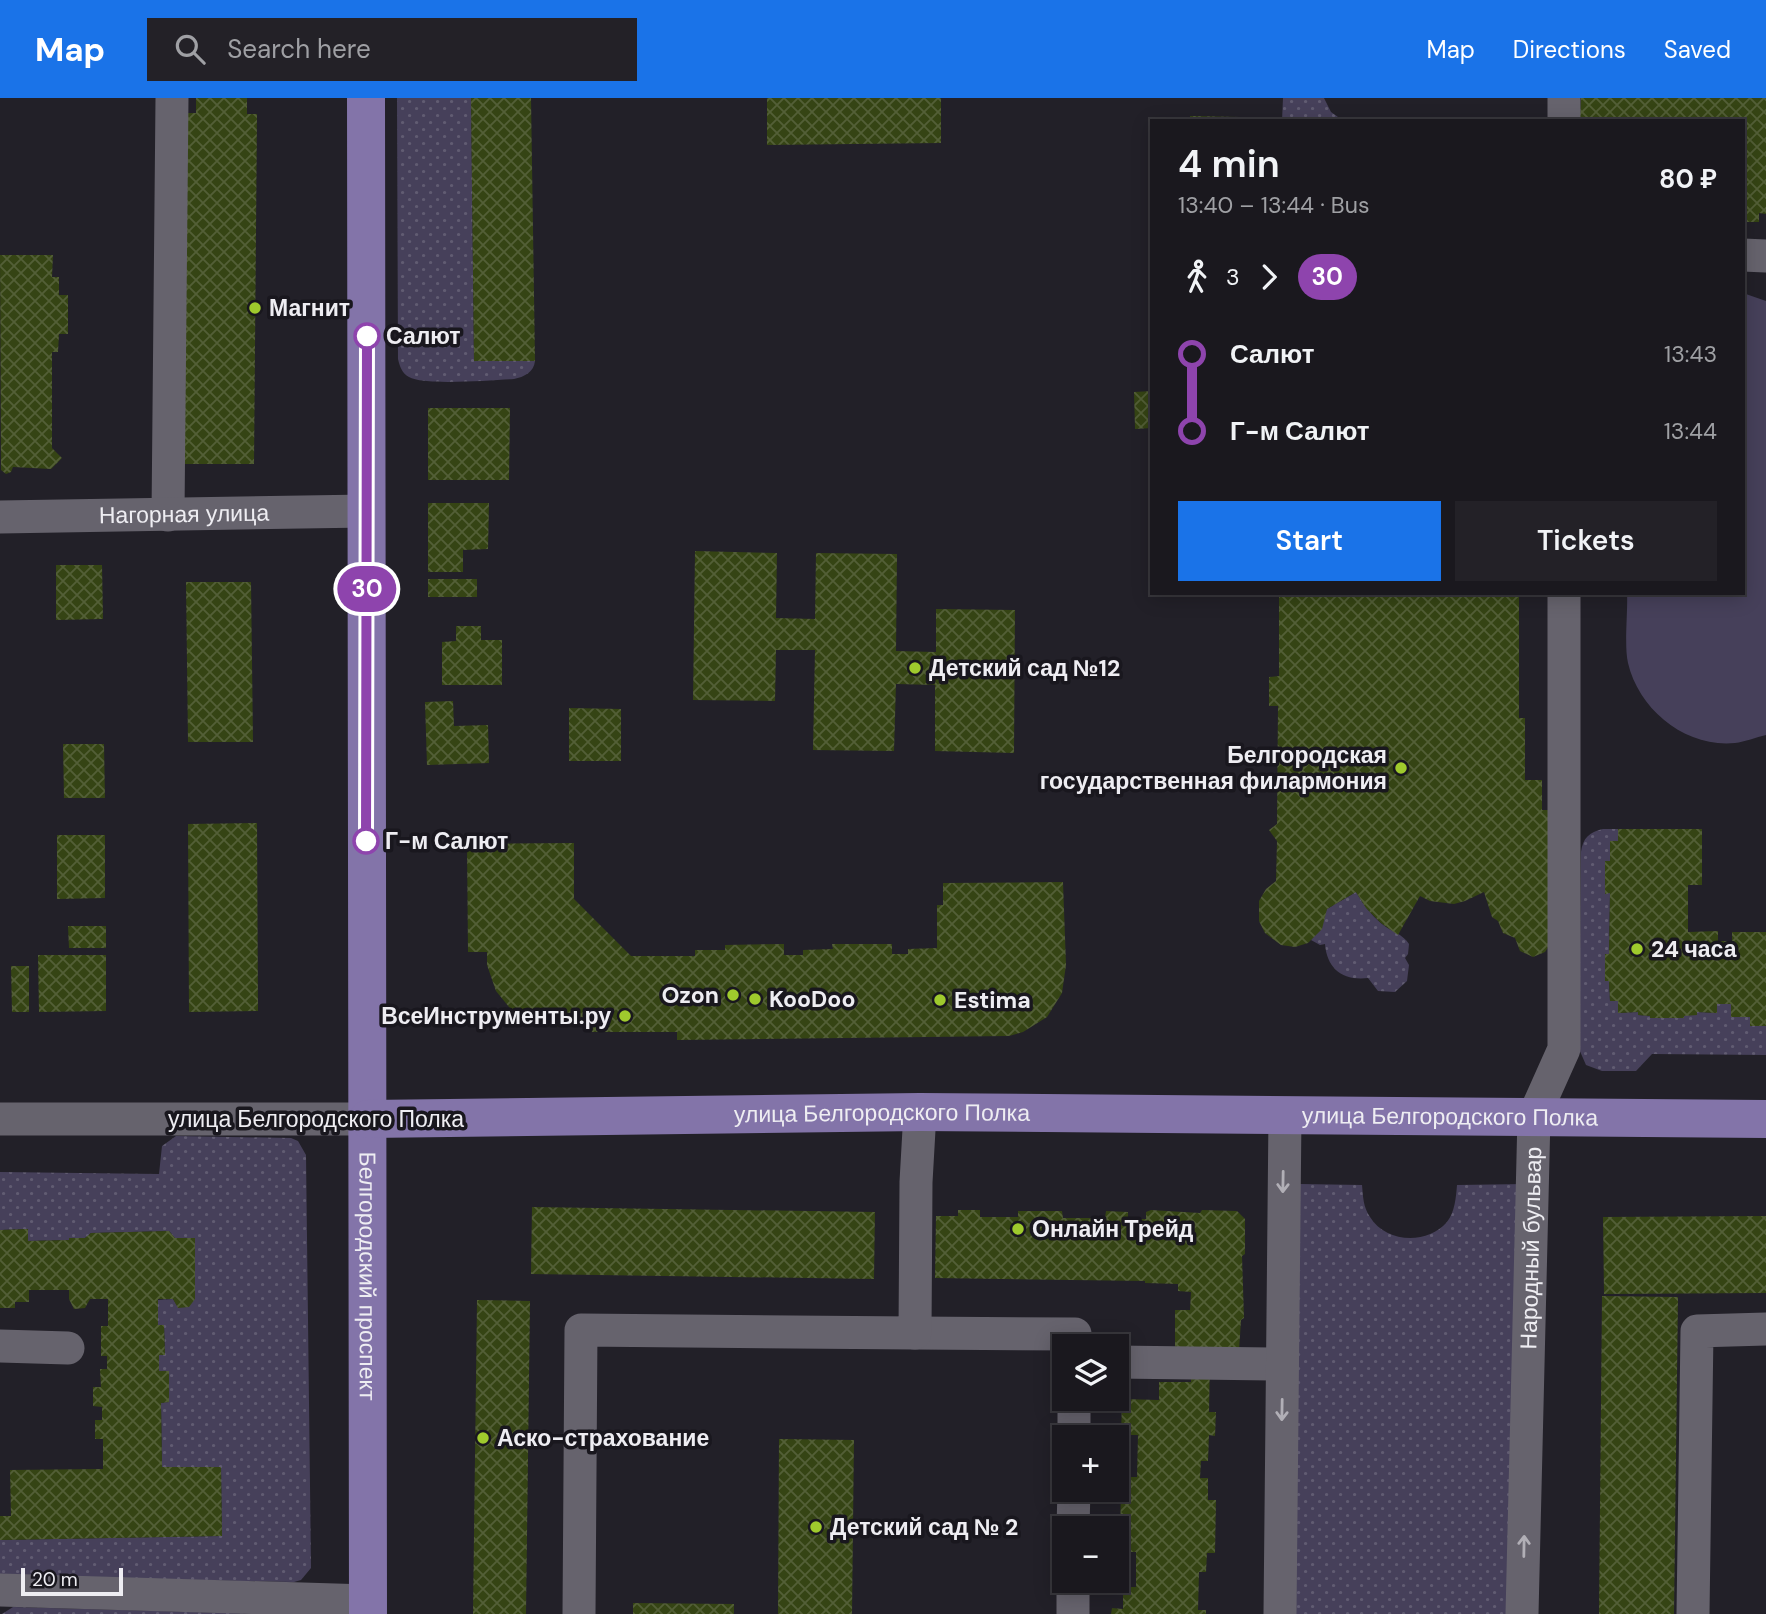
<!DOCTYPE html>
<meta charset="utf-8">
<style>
body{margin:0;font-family:"DM Sans",sans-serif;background:#232127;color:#f1f3f6;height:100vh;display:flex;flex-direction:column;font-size:26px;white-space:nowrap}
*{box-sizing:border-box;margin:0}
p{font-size:23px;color:#9fa0a4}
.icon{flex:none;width:38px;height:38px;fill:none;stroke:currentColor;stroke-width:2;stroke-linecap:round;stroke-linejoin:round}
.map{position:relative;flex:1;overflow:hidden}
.drawer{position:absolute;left:1150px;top:21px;width:595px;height:476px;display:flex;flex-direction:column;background:#1a181e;border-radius:0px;box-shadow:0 4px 18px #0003,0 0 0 2px #38373c}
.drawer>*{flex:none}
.badge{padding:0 14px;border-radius:23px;font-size:24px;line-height:46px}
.buttons{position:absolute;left:1052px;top:1236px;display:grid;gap:14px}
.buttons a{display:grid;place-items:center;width:77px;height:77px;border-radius:0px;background:#1a181e;box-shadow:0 4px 18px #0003,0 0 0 2px #38373c;font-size:35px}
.scale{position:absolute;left:21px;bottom:18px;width:102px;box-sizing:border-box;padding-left:7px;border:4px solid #eeedf2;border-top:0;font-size:19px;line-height:24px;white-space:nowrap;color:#eeedf2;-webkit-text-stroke:5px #19171e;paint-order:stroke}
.map>.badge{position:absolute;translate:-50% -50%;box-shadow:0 0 0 4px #fff}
.legs{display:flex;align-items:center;gap:10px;height:77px;padding:0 28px;font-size:23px}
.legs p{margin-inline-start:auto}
.headline{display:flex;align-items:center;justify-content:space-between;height:119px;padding:0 28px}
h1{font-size:38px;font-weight:600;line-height:52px}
.button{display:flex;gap:14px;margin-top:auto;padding:14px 28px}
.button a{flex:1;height:80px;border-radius:0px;background:#1a73e8;color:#fff;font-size:28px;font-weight:600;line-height:80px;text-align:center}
.button a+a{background:#232127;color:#f1f3f6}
ul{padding:0 28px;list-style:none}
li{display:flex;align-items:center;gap:24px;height:77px;font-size:26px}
li i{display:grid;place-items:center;width:10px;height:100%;margin:0 9px;background:currentColor}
li i::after{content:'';width:18px;height:18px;margin:-9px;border:5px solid;border-radius:50%;background:#1a181e}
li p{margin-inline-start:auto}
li:first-child i{background:linear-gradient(#0000 50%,currentColor 0)}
li:last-child i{background:linear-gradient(currentColor 50%,#0000 0)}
header{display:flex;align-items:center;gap:42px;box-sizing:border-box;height:98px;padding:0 35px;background:#1a73e8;color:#fff}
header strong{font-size:33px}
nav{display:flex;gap:38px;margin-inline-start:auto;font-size:24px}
.search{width:490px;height:63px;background:#232127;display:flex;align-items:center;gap:18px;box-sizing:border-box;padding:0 24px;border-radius:0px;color:#9fa0a4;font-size:26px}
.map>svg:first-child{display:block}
.grass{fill:url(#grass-dots)}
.park{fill:#46405a}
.building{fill:url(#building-cross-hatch)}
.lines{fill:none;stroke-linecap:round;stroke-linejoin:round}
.minor{stroke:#66636d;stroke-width:33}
.major{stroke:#8374a9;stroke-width:38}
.oneway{stroke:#b1afb6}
.line-1-casing{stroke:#fff;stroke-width:16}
.line-1{stroke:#8e44ad;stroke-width:10}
.poi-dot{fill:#9fca2d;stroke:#19171e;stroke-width:2.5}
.stop-1-dot{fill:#fff;stroke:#8e44ad;stroke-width:3.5}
.labels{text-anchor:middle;stroke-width:7;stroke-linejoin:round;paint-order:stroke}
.poi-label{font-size:23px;font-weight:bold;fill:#eeedf2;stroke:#19171e;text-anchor:start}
.stop-label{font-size:23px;font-weight:bold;fill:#eeedf2;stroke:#19171e;text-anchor:start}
.street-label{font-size:23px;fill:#eeedf2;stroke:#19171e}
</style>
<header>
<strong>Map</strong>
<div class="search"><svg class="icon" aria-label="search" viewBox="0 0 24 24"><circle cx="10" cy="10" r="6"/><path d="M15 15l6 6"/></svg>Search here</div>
<nav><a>Map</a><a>Directions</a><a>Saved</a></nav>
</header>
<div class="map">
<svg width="1766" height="1516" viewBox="0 0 1766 1516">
<defs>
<pattern id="grass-dots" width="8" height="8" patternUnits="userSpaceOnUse" patternTransform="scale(1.75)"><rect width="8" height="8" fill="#46405a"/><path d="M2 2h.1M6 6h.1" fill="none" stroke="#615c72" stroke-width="1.8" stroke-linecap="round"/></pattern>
<pattern id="building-cross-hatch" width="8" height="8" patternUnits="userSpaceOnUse" patternTransform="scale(1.75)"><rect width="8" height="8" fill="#354414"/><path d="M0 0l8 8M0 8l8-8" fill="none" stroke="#535f37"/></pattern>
</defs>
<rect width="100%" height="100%" fill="#222028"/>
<path class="grass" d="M397,0H471L474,263H535C534,274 524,279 514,281C492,282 424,288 409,279C402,275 400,269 398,261Z
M1283,0H1324L1331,14L1338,19L1396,20L1406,23H1282Z
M1603,731H1618V743H1610V763L1605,764V795H1610L1609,856L1605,883H1609L1610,903H1618L1619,915L1638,914V917L1650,918L1651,920H1684V917H1696L1697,914L1717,915V906H1731L1732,919H1750V928H1766V957L1652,956L1636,973H1602L1586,967L1579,951L1581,754C1583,740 1589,734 1603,731Z
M1356,794C1363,806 1371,817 1382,826C1390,833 1403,836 1409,846L1408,856L1405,860L1409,867L1407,883L1395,894L1378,893L1368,880C1343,883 1327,871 1325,846L1320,847L1311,842L1327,811Z
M176,1038L291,1040L298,1043L306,1057L311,1470L301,1482L294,1484L0,1479V1442L222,1438L221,1369H162L161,1305L168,1304L169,1273H159V1257H165L164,1227H158V1202L173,1201L178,1209L195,1201V1140H175L169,1133L91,1135L85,1140H69V1142L28,1143V1131L0,1132V1074L159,1076L162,1048Z
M1300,1086L1362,1087C1363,1098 1363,1109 1370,1119C1386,1145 1427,1147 1447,1124C1455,1114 1456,1099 1457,1087L1530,1086L1520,1516H1295Z
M13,1509L264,1516H2Z"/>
<path class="park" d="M1743,195L1766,203V637C1756,639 1745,644 1735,645C1686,650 1639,612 1628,565C1624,548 1628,514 1627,495H1743Z"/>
<path class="building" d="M196,0H247V16H257L254,366H183L186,15H196Z
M471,0H531L535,263H474Z
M767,0H941V45L767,47Z
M1581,0H1766V116L1759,115V124H1743V23H1578L1580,17Z
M1190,18L1240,19V23H1190Z
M0,157H53L52,179H59V197H68V236H59L58,254H52V350L62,360L51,371L13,369L11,374L6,376L1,372Z
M1152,293V330L1135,331L1134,294Z
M428,310H510L509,382H428Z
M428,405H489L488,451L463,452V474H428Z
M695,453L777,455L776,520L815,521L816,455L897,456L896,553L936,554V511L1015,512L1014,655L935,653V587L896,586L894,653L813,652L815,552H776L775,603L693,602Z
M56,467H102L103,521L56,522Z
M428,481H477V499H428Z
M186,484H251L253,644H188Z
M1279,495H1519V620H1525V682H1542V712H1554L1549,848L1545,854L1533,859L1520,853L1515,840L1503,835L1498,823L1492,819L1484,794L1465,803L1454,806L1430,803L1420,798L1398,837L1381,825L1366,810L1356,794L1327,811L1322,831L1308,845L1295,849L1281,847L1265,835L1259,823V803L1266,791L1276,783L1277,743L1269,732L1277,726L1278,608H1269V579L1279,578Z
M456,528H481V542H502V587H442V544L456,543Z
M453,603L454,628L488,627L489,665L427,667L425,604Z
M569,610L621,611V663H569Z
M63,646H104L105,700H64Z
M257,725L258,913L189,914L188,726Z
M1618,731H1702V787H1688V834L1718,833V843H1732V834H1766V928H1750V919H1731V906H1717V915L1697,914V917L1684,918V920H1650V918L1638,917V914L1618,915V903H1610L1609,883H1605V856H1609L1610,795L1605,796V763H1610V743H1618Z
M57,737H105V800L57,801Z
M574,745V801L631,858H695V852H725V847L784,846V857H803V852L833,851L832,846H892V856H908V851L937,850V807H943V785L1063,784L1066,867L1062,895L1047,919L1023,934L1009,938L677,942V934H587V928L551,929L538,926L513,914L496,893L487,867V854H468L467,746Z
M68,828H106V850H69Z
M38,857H106V913L39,914Z
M11,868H29V914H12Z
M532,1109L875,1114L874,1181L531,1176Z
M958,1112H980V1119H1018V1113H1062L1063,1120H1105L1106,1113L1128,1114V1121H1146V1114L1151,1112L1200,1115L1202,1112L1237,1113L1245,1121V1156L1242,1158L1244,1220L1241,1222L1239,1253L1210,1261L1209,1314H1216L1215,1338L1209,1337L1208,1363H1201L1200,1380H1208V1402H1216L1215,1455H1207L1206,1474H1199L1198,1512H1206V1516H1111L1112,1510L1123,1511V1489H1136V1454H1120L1121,1379H1137L1138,1337H1121L1122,1301L1159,1302V1284H1191V1258H1175V1212H1190L1191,1194L1178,1193V1186L1145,1185V1183L935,1180L936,1118H958Z
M1766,1118V1195L1604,1196L1603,1119Z
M28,1131V1143L69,1142V1140H85L91,1135L169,1133L175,1140H195V1201L189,1209L178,1210L173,1201H158V1227H164L165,1257H159V1273H169V1304L161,1305L162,1369H221L222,1438L0,1442V1418H11L10,1372L103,1371V1341H95V1322H102V1309L93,1308V1289H101L100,1271H107V1258H101V1228H108V1201H90L85,1210L74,1211L69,1201V1192H29V1204H15V1210H0V1132Z
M1602,1198L1678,1199L1674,1516H1599Z
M477,1202L530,1203L526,1516H473Z
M779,1341L854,1342L852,1516H778Z
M633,1505L734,1506V1516H633Z"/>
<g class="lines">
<g class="minor">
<path d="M1564,23V0"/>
<path d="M1743,157L1766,158"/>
<path d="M168,417L172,0"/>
<path id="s1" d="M0,419L367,413"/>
<path d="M0,1021H368"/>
<path d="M915,1235L1075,1236V1248"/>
<path d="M0,1248L68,1250"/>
<path d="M1116,1264L1282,1266"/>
<path d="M1074,1339V1300"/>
<path d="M1073,1430L1074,1391"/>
<path d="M0,1492L368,1503"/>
<path d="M579,1516L581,1232L915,1235L916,1084L920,1014"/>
<path d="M1073,1516V1482"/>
<path d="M1280,1516L1285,1016"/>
<path id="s2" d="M1522,1516L1534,1018L1564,951V495"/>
<path d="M1693,1516L1697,1233L1766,1231"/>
</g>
<g class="major">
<path id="s3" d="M366,0L368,1516"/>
<path id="s4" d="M368,1021L920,1014L1766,1021"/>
</g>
</g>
<defs><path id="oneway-shaft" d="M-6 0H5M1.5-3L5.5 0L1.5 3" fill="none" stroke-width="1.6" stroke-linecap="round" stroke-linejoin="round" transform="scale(1.75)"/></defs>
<g class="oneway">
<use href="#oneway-shaft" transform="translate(1283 1084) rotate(91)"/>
<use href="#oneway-shaft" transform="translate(1282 1312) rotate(91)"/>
<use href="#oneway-shaft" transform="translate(1524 1448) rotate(-89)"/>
</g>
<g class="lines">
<defs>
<path id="line-1" d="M366,743L367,238"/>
</defs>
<use href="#line-1" class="line-1-casing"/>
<use href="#line-1" class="line-1"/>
</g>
<g class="poi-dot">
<circle cx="255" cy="210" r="7"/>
<circle cx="915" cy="570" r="7"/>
<circle cx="1401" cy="670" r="7"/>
<circle cx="1637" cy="851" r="7"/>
<circle cx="733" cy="897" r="7"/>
<circle cx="755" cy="901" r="7"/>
<circle cx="940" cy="902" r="7"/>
<circle cx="625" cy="918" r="7"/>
<circle cx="1018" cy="1131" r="7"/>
<circle cx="483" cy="1340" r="7"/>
<circle cx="816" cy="1429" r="7"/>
</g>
<g class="stop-1-dot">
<circle cx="367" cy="238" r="12"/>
<circle cx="366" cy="743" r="12"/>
</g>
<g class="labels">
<g class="poi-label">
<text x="269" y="218">Магнит</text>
<text x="929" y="578">Детский сад №12</text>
<text x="1387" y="665" text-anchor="end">Белгородская<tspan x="1387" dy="26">государственная филармония</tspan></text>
<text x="1651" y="859">24 часа</text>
<text x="719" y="905" text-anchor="end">Ozon</text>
<text x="769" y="909">KooDoo</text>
<text x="954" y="910">Estima</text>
<text x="611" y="926" text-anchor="end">ВсеИнструменты.ру</text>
<text x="1032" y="1139">Онлайн Трейд</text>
<text x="497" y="1348">Аско-страхование</text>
<text x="830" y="1437">Детский сад № 2</text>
</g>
<g class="stop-label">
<text x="386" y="246">Салют</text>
<text x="385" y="751">Г-м Салют</text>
</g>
<g class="street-label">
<text dy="8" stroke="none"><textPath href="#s1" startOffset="184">Нагорная улица</textPath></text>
<text dy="8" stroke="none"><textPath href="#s4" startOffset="514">улица Белгородского Полка</textPath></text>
<text dy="8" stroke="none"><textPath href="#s4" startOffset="1082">улица Белгородского Полка</textPath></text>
<text x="316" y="1029">улица Белгородского Полка</text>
<text dy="8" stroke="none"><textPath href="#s2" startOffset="366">Народный бульвар</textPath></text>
<text dy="8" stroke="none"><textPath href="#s3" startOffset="1178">Белгородский проспект</textPath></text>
</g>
</g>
</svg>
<div class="buttons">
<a><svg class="icon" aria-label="layers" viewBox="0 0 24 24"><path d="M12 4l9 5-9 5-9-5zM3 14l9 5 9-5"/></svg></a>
<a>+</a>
<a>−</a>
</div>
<div class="scale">20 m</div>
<b class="badge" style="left:367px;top:491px;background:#8e44ad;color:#fff">30</b>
<section class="drawer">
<div class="headline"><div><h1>4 min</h1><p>13:40 – 13:44 · Bus</p></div><b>80 ₽</b></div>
<div class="legs"><svg class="icon" aria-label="walk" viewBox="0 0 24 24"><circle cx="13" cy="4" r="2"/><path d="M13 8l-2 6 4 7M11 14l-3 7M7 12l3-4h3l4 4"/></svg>3<svg class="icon" aria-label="forward" viewBox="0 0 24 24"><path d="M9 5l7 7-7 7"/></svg><b class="badge" style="background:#8e44ad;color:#fff">30</b></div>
<ul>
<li><i style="color:#8e44ad"></i><b>Салют</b><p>13:43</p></li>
<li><i style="color:#8e44ad"></i><b>Г-м Салют</b><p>13:44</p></li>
</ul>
<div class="button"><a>Start</a><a>Tickets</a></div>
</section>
</div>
